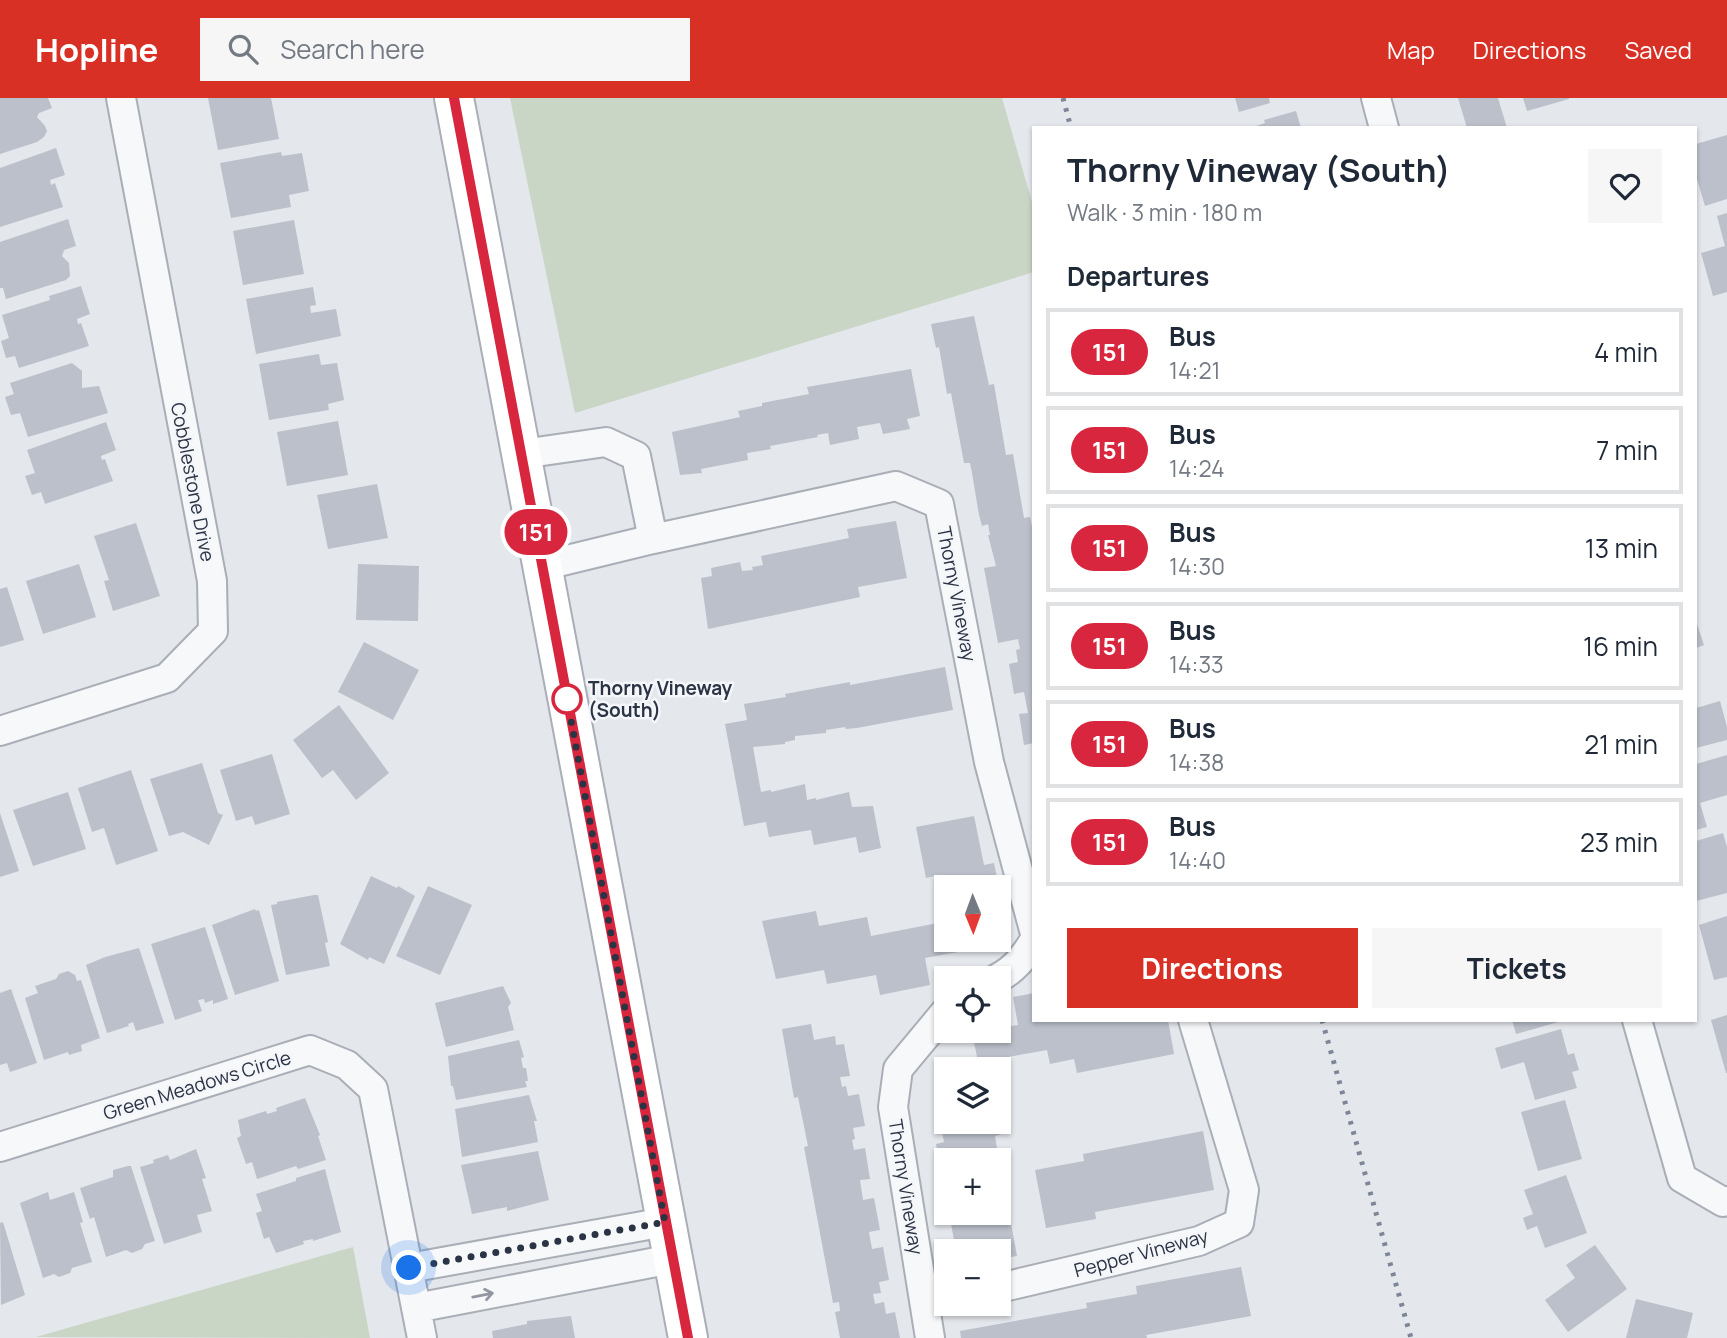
<!DOCTYPE html>
<meta charset="utf-8">
<style>
body{margin:0;font-family:Manrope,sans-serif;background:#f6f6f7;color:#1f2937;height:100vh;display:flex;flex-direction:column;font-size:26px;white-space:nowrap}
*{box-sizing:border-box;margin:0}
p{font-size:23px;color:#747a83}
.icon{flex:none;width:38px;height:38px;fill:none;stroke:currentColor;stroke-width:2;stroke-linecap:round;stroke-linejoin:round}
.map{position:relative;flex:1;overflow:hidden}
.details{position:absolute;left:1032px;top:28px;width:665px;height:896px;display:flex;flex-direction:column;background:#fff;border-radius:0px;box-shadow:0 2px 5px #0004}
.details>*{flex:none}
.badge{padding:0 14px;border-radius:23px;font-size:24px;line-height:46px}
.needle{width:46px;rotate:179deg}
.buttons{position:absolute;left:934px;top:777px;display:grid;gap:14px}
.buttons a{display:grid;place-items:center;width:77px;height:77px;border-radius:0px;background:#fff;box-shadow:0 2px 5px #0004;font-size:35px}
.you{position:absolute;width:35px;height:35px;margin:-18px;border:5px solid #fff;border-radius:50%;background:#1a73e8;box-shadow:0 0 0 10px #1a73e833}
.map>.badge{position:absolute;translate:-50% -50%;box-shadow:0 0 0 4px #fff}
h2{padding:0 35px;font-size:26px;line-height:63px}
.round{display:grid;place-items:center;flex:none;width:74px;height:74px;border-radius:0px;background:#f6f6f7}
.headline{display:flex;align-items:center;justify-content:space-between;height:119px;padding:0 35px}
h1{font-size:33px;font-weight:700;line-height:52px}
.primary-button{display:flex;gap:14px;margin-top:auto;padding:14px 35px}
.primary-button a{flex:1;height:80px;border-radius:0px;background:#d93025;color:#fff;font-size:28px;font-weight:700;line-height:80px;text-align:center}
.primary-button a+a{background:#f6f6f7;color:#1f2937}
ul{padding:0;list-style:none}
li{display:flex;align-items:center;gap:21px;height:88px;margin:0 14px 10px;padding:0 21px;border:4px solid #e0e1e3;border-radius:0px}
li div{flex:1}
li b{display:block;font-size:26px}
li em{font-style:normal}
li .badge{min-width:77px;font-weight:700;text-align:center}
header{display:flex;align-items:center;gap:42px;box-sizing:border-box;height:98px;padding:0 35px;background:#d93025;color:#fff}
header strong{font-size:33px}
nav{display:flex;gap:38px;margin-inline-start:auto;font-size:24px}
.search{width:490px;height:63px;background:#f6f6f7;display:flex;align-items:center;gap:18px;box-sizing:border-box;padding:0 24px;border-radius:0px;color:#747a83;font-size:26px}
.map>svg:first-child{display:block}
.green{fill:#c9d6c5}
.building{fill:#bbc0ca}
.lines{fill:none;stroke-linecap:round;stroke-linejoin:round}
.street-casing{stroke:#a9aeb7;stroke-width:32}
.secondary-casing{stroke:#a9aeb7;stroke-width:42}
.street{stroke:#f7f8fa;stroke-width:28}
.secondary{stroke:#fff;stroke-width:38}
.rail{stroke:#7d8696;stroke-width:5;stroke-dasharray:3.5 7;stroke-linecap:butt}
.oneway{stroke:#9196a0}
.line-casing{stroke:#fff;stroke-width:16}
.line{stroke:#d7263d;stroke-width:10}
.walk{stroke:#2b3445;stroke-width:7;stroke-dasharray:0 12.6}
.stop-dot{fill:#fff;stroke:#d7263d;stroke-width:3.5}
.labels{text-anchor:middle;stroke-width:5;stroke-linejoin:round;paint-order:stroke}
.street-label{font-size:19px;fill:#2b3445;stroke:#f4f6f9}
.stop-label{font-size:19px;font-weight:bold;fill:#2b3445;stroke:#f4f6f9;text-anchor:start}
</style>
<header>
<strong>Hopline</strong>
<div class="search"><svg class="icon" aria-label="search" viewBox="0 0 24 24"><circle cx="10" cy="10" r="6"/><path d="M15 15l6 6"/></svg>Search here</div>
<nav><a>Map</a><a>Directions</a><a>Saved</a></nav>
</header>
<div class="map">
<svg width="1727" height="1240" viewBox="0 0 1727 1240">
<rect width="100%" height="100%" fill="#e4e7ec"/>
<path class="green" d="M510,0H1002L1034,111V174L575,315Z
M353,1149L370,1240L36,1239Z"/>
<path class="building" d="M0,0H48L52,10L39,15L37,19L45,28L47,33L44,39L37,44L0,56Z
M208,0H271L279,41L218,52Z
M1235,0H1269L1270,5L1239,14Z
M1458,0H1498L1507,30H1467Z
M1523,0H1569V1L1527,13Z
M1296,13L1301,30H1251L1265,25L1264,22Z
M1727,37V101L1705,108L1696,78V46Z
M56,50L65,77L50,82L51,87L55,85L63,109L0,129V70Z
M281,54L282,58L302,55L309,93L289,97L291,109L231,120L220,65Z
M1727,115V194L1713,198L1701,155L1725,148L1717,118Z
M68,121L76,148L64,152L62,158L69,165L70,178L66,182L6,201L3,190H0V144Z
M294,122L304,176L243,187L233,133Z
M81,188L90,216L77,221L78,226L81,225L89,248L19,270L15,258L6,260L1,243L9,240L2,217L50,202L49,198Z
M313,189L316,207L310,208L311,215L336,211L341,238L256,256L246,201Z
M974,218L989,287L994,286L1006,357L1013,356L1024,420L1030,419L1034,440V645L1024,647L1019,616L1028,615L1024,594L1014,596L1009,566L1018,564L1016,552L1020,551L1018,541L998,545L984,470L996,468L988,437H990L988,426L982,428L979,417L972,375L970,365H964L951,295L947,296L939,249L936,250L931,226Z
M319,256L321,267L337,265L344,302L328,306L329,312L269,322L259,266Z
M72,265L82,273V290L99,288L108,315L28,339L20,315L11,317L5,299L14,296L10,285Z
M911,271L920,318L907,321L910,331L883,336L880,325L857,329L859,341L830,347L828,335L817,337L818,339L770,348L771,351L747,355L748,362L701,371L702,375L680,377L672,334L740,319L738,313L762,308V305L809,296L807,289Z
M338,323L348,377L287,388L277,334Z
M106,324L116,352L101,358L102,362L105,361L113,383L45,406L41,394L32,397L25,378L35,375L27,352Z
M377,386L388,440L328,451L317,397Z
M896,423L907,480L858,489L860,499L708,531L701,480L712,478L711,470L740,464L742,473L753,472L752,469L763,467L761,458L849,440L847,431Z
M136,425L160,498L113,513L104,483L109,482L94,438Z
M79,466L96,519L43,536L26,483Z
M358,466L419,468L418,523L356,522Z
M7,489L24,542L0,549V491Z
M1696,523L1704,547L1696,550Z
M364,544L419,572L393,622L338,594Z
M945,569L953,612L857,630L846,631L845,629L826,632V635L795,638V642L785,644V646L753,649L761,694L771,692V694L805,686L807,702L816,700V702L849,694L852,709L873,708L881,750L859,755L856,739L814,747L811,732L769,739L766,724L744,728L725,626L747,622L744,606L786,599L785,596L850,584V587Z
M1720,603L1727,629V642L1696,650V610Z
M339,607L389,675L356,702L333,672L322,680L293,642Z
M272,656L290,716L255,727L252,718L236,723L220,672Z
M1727,657V697L1700,705L1707,729L1696,732V666Z
M202,665L218,715L223,717L209,747L183,734L169,738L150,681Z
M131,672L158,753L116,767L104,730L92,734L78,690Z
M68,694L86,751L33,768L13,712Z
M0,715L19,773L0,779Z
M974,718L984,767L994,765L999,789H947V842H967L969,852L925,860L930,887L880,897L876,877L827,886L824,872L776,881L762,823L816,813L819,828L867,819L871,838L943,824L935,778L926,780L916,729Z
M1723,735L1727,749V795L1696,803V743Z
M371,778L397,790L398,788L415,798L384,866L369,859L368,862L340,846Z
M428,788L472,807L440,877L396,858Z
M314,797H318L328,844L325,845L330,868L286,877L271,807L277,806V804Z
M255,811L256,813L259,812L279,883L235,897L212,827Z
M1727,818V879L1714,882L1699,827Z
M205,829L228,901L213,906V902L205,905L204,901L198,902L202,913L175,922L151,846Z
M139,850L164,925L136,933L133,924L128,926L129,928L107,935L86,867L105,859Z
M68,873L75,877L77,883L81,882L100,940L81,947L82,953L69,957L68,954L44,962L25,900L38,895L35,888L56,881L59,876Z
M503,888L511,905L508,909L514,932L446,949L435,905Z
M11,891L37,965L10,974L7,965L0,967V895Z
M1034,895V922H1168L1174,956L1077,975L1074,961L1050,966L1047,952L997,961L999,971H947L945,1012L938,971L978,963L972,935L999,933V930L1018,927L1013,899Z
M1727,917V975H1726L1711,922Z
M1512,922H1562V923L1516,936Z
M811,926L814,942L835,938L836,947L844,946L850,978L840,979L842,989L846,988L848,998L859,996L865,1028L853,1030L855,1041L852,1042L854,1052L865,1050L870,1081L860,1082L863,1102L874,1100L880,1132L869,1134L872,1151L883,1149L889,1182L879,1184L881,1195L873,1196L875,1206L884,1204L886,1216L895,1214L900,1240H840L835,1214L840,1213L839,1204L833,1205L804,1049L808,1048L798,999L794,1000L782,931Z
M1561,931L1568,957L1574,955L1579,972L1572,974L1577,990L1535,1002L1524,964L1501,971L1495,950Z
M519,942L524,959L521,960L523,970H526L528,983H525L527,989L456,1002L453,988H451L448,958Z
M999,981L1006,1010L999,1011Z
M529,997L537,1023H534L538,1044L462,1059L455,1011Z
M305,1000L320,1037L318,1038L326,1062L298,1071L296,1068L257,1081L252,1064L246,1066L237,1040L241,1038L238,1022L266,1013L267,1016L277,1013L276,1010Z
M1565,1002L1582,1061L1538,1073L1521,1014Z
M947,1019V1024H1000L1002,1036L995,1038L999,1062H947L945,1096L936,1046L944,1044L939,1020Z
M1203,1033L1214,1092L1095,1114L1096,1121L1046,1130L1035,1072L1084,1063L1083,1056Z
M196,1051L206,1080L202,1081L212,1113L197,1117L202,1134L164,1146L140,1069L154,1065L153,1062L168,1057L170,1062Z
M538,1053L549,1102L507,1113V1109L472,1116L461,1067Z
M128,1068H131L155,1143L145,1146L142,1151L132,1155L126,1152L106,1159L94,1119L90,1121L80,1090L113,1079V1072Z
M1001,1069L1017,1158L999,1161V1153H956L949,1115H999Z
M325,1071L341,1134L313,1143V1141L303,1143L304,1146L276,1155L269,1139L264,1141L256,1115L262,1113L256,1096L296,1083V1080Z
M1566,1077L1587,1135L1545,1150L1537,1128L1527,1132L1523,1120L1533,1116L1524,1092Z
M48,1094L50,1102L74,1094L83,1124L80,1125L92,1164L72,1170L70,1175L59,1179L54,1176L43,1180L20,1105Z
M3,1124L25,1197L1,1207L0,1125Z
M1595,1147L1627,1191L1568,1234L1545,1202L1575,1180L1566,1167Z
M1241,1169L1251,1218L1146,1237L1147,1240H961L960,1233L1087,1210L1086,1205L1137,1196L1136,1188Z
M1636,1201L1693,1215L1687,1240H1626Z
M571,1218L575,1240H493L492,1233L527,1226V1223Z"/>
<g class="lines">
<defs>
<path id="street" d="M1376,0L1384,30
M522,356L606,344L636,358L653,441L896,388L939,406L989,664L1034,832
M542,468L653,441
M0,633L167,580L213,533L212,483L121,0
M998,880C1015,871 1024,859 1034,843
M1637,922L1682,1080L1723,1104L1727,1103
M0,1049L310,952L347,967L373,991L422,1240
M409,1170L665,1124
M999,1190L1199,1143L1239,1125L1244,1092L1193,922
M416,1210L672,1161
M930,1240L893,1009L898,971L947,912"/>
<path id="secondary" d="M454,0L688,1240"/>
</defs>
<use href="#street" class="street-casing"/>
<use href="#secondary" class="secondary-casing"/>
<use href="#street" class="street"/>
<use href="#secondary" class="secondary"/>
<path class="rail" d="M1063,0L1071,30
M1322,922L1411,1240"/>
</g>
<defs><path id="oneway-shaft" d="M-6 0H5M1.5-3L5.5 0L1.5 3" fill="none" stroke-width="1.6" stroke-linecap="round" stroke-linejoin="round" transform="scale(1.75)"/></defs>
<use class="oneway" href="#oneway-shaft" transform="translate(483 1197) rotate(-11)"/>
<g class="lines">
<defs>
<path id="line" d="M454,0L688,1240"/>
</defs>
<use href="#line" class="line-casing"/>
<use href="#line" class="line"/>
<path class="walk" d="M409,1170L665,1124L567,601"/>
</g>
<circle class="stop-dot" cx="567" cy="601" r="14"/>
<g class="labels">
<g class="street-label">
<text transform="translate(193 384) rotate(79)" y="7">Cobblestone Drive</text>
<text transform="translate(957 496) rotate(79)" y="7">Thorny Vineway</text>
<text transform="translate(197 987) rotate(-17)" y="7">Green Meadows Circle</text>
<text transform="translate(906 1089) rotate(81)" y="7">Thorny Vineway</text>
<text transform="translate(1141 1155) rotate(-15)" y="7">Pepper Vineway</text>
</g>
<g class="stop-label">
<text x="588" y="597">Thorny Vineway<tspan x="588" dy="22">(South)</tspan></text>
</g>
</g>
</svg>
<div class="buttons">
<a><svg class="needle" viewBox="-14 -14 28 28"><path d="M0-13l5 13h-10z" fill="#e53935"/><path d="M0 13l5-13h-10z" fill="#747a83"/></svg></a>
<a><svg class="icon" aria-label="locate" viewBox="0 0 24 24"><circle cx="12" cy="12" r="6"/><path d="M12 2v4M12 18v4M2 12h4M18 12h4"/></svg></a>
<a><svg class="icon" aria-label="layers" viewBox="0 0 24 24"><path d="M12 4l9 5-9 5-9-5zM3 14l9 5 9-5"/></svg></a>
<a>+</a>
<a>−</a>
</div>
<div class="you" style="left:409px;top:1170px"></div>
<b class="badge" style="left:536px;top:434px;background:#d7263d;color:#fff">151</b>
<section class="details">
<div class="headline"><div><h1>Thorny Vineway (South)</h1><p>Walk · 3 min · 180 m</p></div><a class="round"><svg class="icon" aria-label="heart" viewBox="0 0 24 24"><path d="M12 20l-8-8c-3-5 5-10 8-4 3-6 11-1 8 4z"/></svg></a></div>
<h2>Departures</h2>
<ul>
<li><span class="badge" style="background:#d7263d;color:#fff">151</span><div><b>Bus</b><p>14:21</p></div><em>4 min</em></li>
<li><span class="badge" style="background:#d7263d;color:#fff">151</span><div><b>Bus</b><p>14:24</p></div><em>7 min</em></li>
<li><span class="badge" style="background:#d7263d;color:#fff">151</span><div><b>Bus</b><p>14:30</p></div><em>13 min</em></li>
<li><span class="badge" style="background:#d7263d;color:#fff">151</span><div><b>Bus</b><p>14:33</p></div><em>16 min</em></li>
<li><span class="badge" style="background:#d7263d;color:#fff">151</span><div><b>Bus</b><p>14:38</p></div><em>21 min</em></li>
<li><span class="badge" style="background:#d7263d;color:#fff">151</span><div><b>Bus</b><p>14:40</p></div><em>23 min</em></li>
</ul>
<div class="primary-button"><a>Directions</a><a>Tickets</a></div>
</section>
</div>
